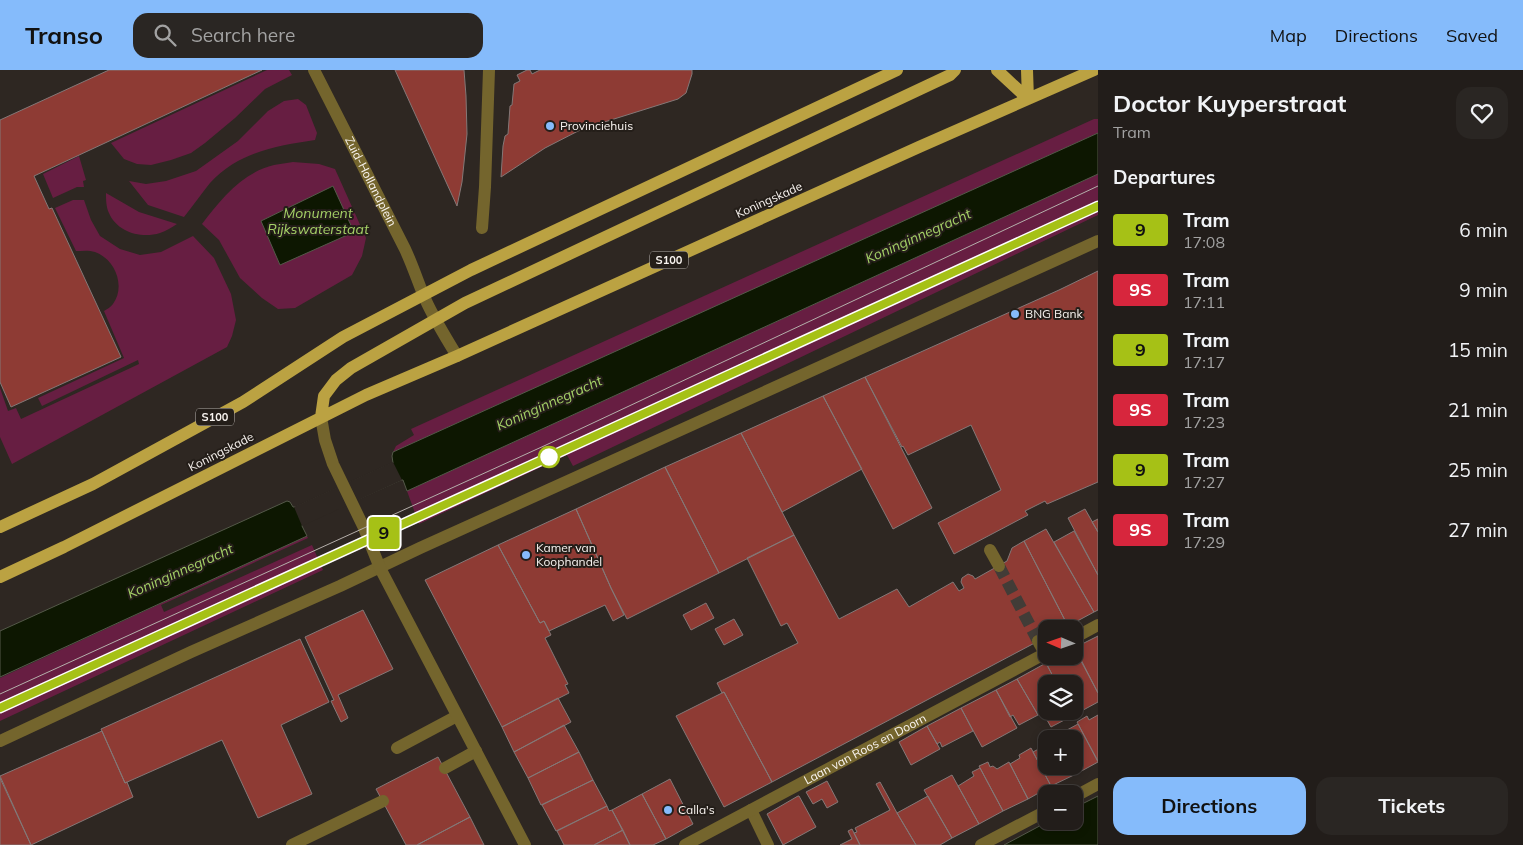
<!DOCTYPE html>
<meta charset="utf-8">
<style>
body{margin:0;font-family:Mulish,sans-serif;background:#2a2623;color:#f1f3f6;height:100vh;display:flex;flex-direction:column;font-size:19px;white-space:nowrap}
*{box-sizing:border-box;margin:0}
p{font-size:16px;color:#a2a2a2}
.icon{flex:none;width:28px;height:28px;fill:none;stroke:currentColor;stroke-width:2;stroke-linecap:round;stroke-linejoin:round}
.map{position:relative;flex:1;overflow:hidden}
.panel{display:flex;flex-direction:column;background:#221d1a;width:425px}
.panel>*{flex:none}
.badge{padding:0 10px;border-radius:4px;font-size:18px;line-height:32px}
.needle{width:32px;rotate:272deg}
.fabs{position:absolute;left:1038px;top:550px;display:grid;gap:10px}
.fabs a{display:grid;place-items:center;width:45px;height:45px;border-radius:10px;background:#221d1a;box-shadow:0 2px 8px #0003,0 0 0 1px #3f3b39;font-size:25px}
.map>.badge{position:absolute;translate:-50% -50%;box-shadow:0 0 0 2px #fff}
h2{padding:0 15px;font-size:19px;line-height:45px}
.round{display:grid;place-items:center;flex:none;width:52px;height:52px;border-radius:15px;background:#2a2623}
.headline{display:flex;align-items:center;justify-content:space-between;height:85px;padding:0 15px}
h1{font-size:24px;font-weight:700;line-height:38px}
.action{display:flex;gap:10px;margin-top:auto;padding:10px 15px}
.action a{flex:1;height:58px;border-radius:15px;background:#85bbfb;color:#111;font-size:20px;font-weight:700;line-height:58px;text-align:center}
.action a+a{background:#2a2623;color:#f1f3f6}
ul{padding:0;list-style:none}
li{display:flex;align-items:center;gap:15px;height:60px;padding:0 15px}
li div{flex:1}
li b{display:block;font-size:19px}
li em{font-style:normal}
li .badge{min-width:55px;font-weight:700;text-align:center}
header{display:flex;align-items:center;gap:30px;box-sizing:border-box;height:70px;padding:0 25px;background:#85bbfb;color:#111}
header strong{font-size:24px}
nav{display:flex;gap:28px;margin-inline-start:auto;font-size:18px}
.search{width:350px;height:45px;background:#2a2623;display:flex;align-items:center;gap:12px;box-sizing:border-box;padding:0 18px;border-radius:15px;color:#a2a2a2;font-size:19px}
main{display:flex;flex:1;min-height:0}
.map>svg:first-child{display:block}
.green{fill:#671e42}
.water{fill:#0d1701;stroke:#545949}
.pier{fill:#2e2722}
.building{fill:#8e3b34;stroke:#847877}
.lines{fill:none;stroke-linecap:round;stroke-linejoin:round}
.minor-tunnel{stroke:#423c37;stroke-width:12;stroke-dasharray:12 6;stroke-linecap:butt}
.service{stroke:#74652d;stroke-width:12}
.pedestrian{stroke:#74652d;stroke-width:12}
.minor{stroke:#74652d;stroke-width:12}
.tertiary{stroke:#74652d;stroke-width:12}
.primary{stroke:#bba242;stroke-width:12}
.tram{stroke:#b5afab;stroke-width:1}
.line-casing{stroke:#fff;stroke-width:11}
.line{stroke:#a6c116;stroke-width:8}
.poi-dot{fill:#85bbfb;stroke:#241e19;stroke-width:2}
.stop-dot{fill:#fff;stroke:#a6c116;stroke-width:2.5}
.labels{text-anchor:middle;stroke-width:4;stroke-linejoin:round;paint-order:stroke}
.shield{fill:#241e19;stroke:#b9b4b0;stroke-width:1}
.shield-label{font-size:11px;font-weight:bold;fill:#f9f4f0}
.poi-label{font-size:12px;fill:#f9f4f0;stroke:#241e19;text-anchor:start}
.street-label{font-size:12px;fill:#f9f4f0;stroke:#241e19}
.water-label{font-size:14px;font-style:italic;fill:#a5d167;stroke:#241e19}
</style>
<header>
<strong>Transo</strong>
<div class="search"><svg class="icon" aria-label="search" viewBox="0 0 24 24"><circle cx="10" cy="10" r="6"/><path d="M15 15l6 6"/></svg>Search here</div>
<nav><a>Map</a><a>Directions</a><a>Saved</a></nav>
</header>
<main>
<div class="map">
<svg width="1098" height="775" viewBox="0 0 1098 775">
<rect width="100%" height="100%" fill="#2e2722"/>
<path class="green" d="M267,0H289L292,5L265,19L235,48L205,73L191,83L171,90L151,95L137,94L124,89L111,73Z
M298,29L306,35L317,63L315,70C276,76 238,82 210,113C201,124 193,136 184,147L148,135L129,111L146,114L166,111L196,101L238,71L268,41L284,31Z
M1094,49H1098V63L393,382L396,376L414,365L411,359Z
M79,86L86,110L83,111L84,117H77L53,128L43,104Z
M293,92L319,94L335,99L366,168L362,186L352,205L295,238L278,239L262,228L240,208L219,170L202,154C220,130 243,102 274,95C280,94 287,93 293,92Z
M1098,104V145L573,396L567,385L419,454L407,421Z
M106,123L139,142L177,154C172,157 166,161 160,163C141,169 117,162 109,143C106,137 106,129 106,123Z
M73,130H84L91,150L100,166L120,179L140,185L161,182L193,166L214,188L231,224L236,250L232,266L227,277L12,394L0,367V318L8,341L16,338L21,349L139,294L138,290L42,336L38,328L124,288L104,241C107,239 111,237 113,234C126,216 115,189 95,182C89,180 82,181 76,181L55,138Z
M307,466L308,468L161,535L164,542L312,475L323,500L0,651V608Z"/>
<path class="water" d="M1098,63V104L407,421L403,410H401L303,454L302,456L307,466L0,607V561L287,431L290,432L293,437H296L393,393L392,386L393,382Z
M333,116L354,162L280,195L261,151Z
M1098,726V775H1004L1049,751H1074V738Z"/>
<path class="pier" d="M393,392L402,410L302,456L294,437Z"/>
<path class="building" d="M109,0H262L34,106L49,139L52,138L121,287L11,337L0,312V50Z
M395,0H464L466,26L467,64L462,112L457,136Z
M527,0H530L532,4L540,0H692V4L686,23L678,29L582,59L545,78L501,107L503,76L505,66L508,64L510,36L512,35L514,14L520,11L517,5Z
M1098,201V412L1047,434L1045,431L1025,441L1028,445L954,484L938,453L1001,420L971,355L908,385L903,376L902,377L865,307L1059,220Z
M865,307L932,438L893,459L823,326Z
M823,326L862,399L782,442L741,363Z
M741,363L794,465L719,503L665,397Z
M665,397L719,503L627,549L611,518L576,439Z
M576,439L611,518L624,545L613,551L605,535L549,561L544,551L540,553L498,475Z
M1085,439L1098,462V505L1068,448Z
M1098,449V462L1092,452Z
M1046,459L1094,542L1068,556L1024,471Z
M1074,461L1098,505V540L1094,542L1054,472Z
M794,465L839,549L897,519L909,537L953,512L959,521L964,518L961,512L962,508L968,504L973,506L975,509L1007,491L1012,478L1024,471L1068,556L1062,559H1046V567L772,712L724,622L722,623L717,613L798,573L787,553L781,556L747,488Z
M498,475L540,553L544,551L551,565L545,568L568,614L565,615L569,623L502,657L425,510Z
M706,533L714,548L691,560L683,545Z
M363,540L393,599L338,625L348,648L341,652L331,631L334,630L333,628L305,567Z
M734,549L743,565L724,575L715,559Z
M1098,566V623L1074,578Z
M300,569L329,632L281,655L312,724L258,748L222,670L125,713L101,659Z
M1075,578L1098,623V632L1074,645L1072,641H1074V614H1057L1046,593L1059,586H1074Z
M1046,593L1057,614H1046V641H1072L1074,645L1051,657L1043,643L1038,645L1017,609Z
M1017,609L1038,645L1019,655L1013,645L1010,647L996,620Z
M996,620L1017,658L982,677L961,638Z
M724,622L772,712L724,737L676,646Z
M558,628L571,652L514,682L502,657Z
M961,638L973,661L942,677L940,672L937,674L927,656Z
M1098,645V691L1077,652L1087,646L1089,650Z
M1078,654L1098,692L1076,704L1072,696H1074V669H1058L1069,663L1067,660Z
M564,655L579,682L528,708L514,682Z
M927,656L940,679L911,695L899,672Z
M102,661L125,713L127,712L133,727L31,775L0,706Z
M1046,675V696H1072L1076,704L1051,716L1033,682Z
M1031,678L1051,716L1028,729L1010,694L1020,688L1019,685Z
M579,682L593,710L541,735L528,708Z
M438,687L470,747L417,775H406L376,719Z
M988,692L990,697L993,696L997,699L1009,692L1028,729L1003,741L979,696Z
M980,698L1003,741L979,754L958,716L974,706L972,702Z
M952,705L979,754L952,768L924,720Z
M0,708L31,775H0Z
M670,709L693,754L666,769L642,724Z
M593,710L607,736L556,761L542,735Z
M827,711L838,732L827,738L822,729L813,734L806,722Z
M880,712L897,743L916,775H860L854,763L857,762L855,758L890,740L876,714Z
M642,724L666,769L653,775H630L612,740Z
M798,726H799L816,757L783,775L767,744Z
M928,726L952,768L940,775H916L897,743Z
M607,736L609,741L612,740L623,760L594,775H564L557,761Z
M470,747L484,775H417Z
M852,759L860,775H840L852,769L848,761Z
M623,760L630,775H594Z"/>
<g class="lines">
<path class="minor-tunnel" d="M999,496L1038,571"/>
<path class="service" d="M397,678L457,646
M445,698L476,681
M292,775L383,731"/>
<path class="pedestrian" d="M482,158L485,117L489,0"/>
<g class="minor">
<path id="s1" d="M314,0L405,179C412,194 417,209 423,224C432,246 445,266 457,286"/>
<path d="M990,480L999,496"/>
<path d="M1074,568L1098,555"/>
<path d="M1038,571L1045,584"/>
<path d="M0,671L191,582L340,516L420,478L1098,171"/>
<path d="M1074,727L1098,714"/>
<path d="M751,740L768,775"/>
<path id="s2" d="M685,775L1046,583"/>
<path d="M981,775L1046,741"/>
</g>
<path class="tertiary" d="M321,347L325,370L333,394L364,458L380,498L525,775"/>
<path class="primary" d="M997,0L1028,29
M1027,0L1028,29
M321,347L324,326L336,310L351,298L465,233L950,5L955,0
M0,457L93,414L243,332L343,267L471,200L897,0
M0,507L64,477L366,325L457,286L919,77L1094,0"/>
<path class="tram" d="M0,624L546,375L1098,116
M0,638L1098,136"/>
</g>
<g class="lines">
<defs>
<path id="line" d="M0,638L1098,136"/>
</defs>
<use href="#line" class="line-casing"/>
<use href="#line" class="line"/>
</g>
<g class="poi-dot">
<circle cx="550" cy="56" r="5"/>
<circle cx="1015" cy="244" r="5"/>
<circle cx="526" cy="485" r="5"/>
<circle cx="668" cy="740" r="5"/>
</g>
<circle class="stop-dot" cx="549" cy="387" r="10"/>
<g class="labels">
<g class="shield">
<rect x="650" y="181.5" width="38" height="17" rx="4"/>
<rect x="196" y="338.5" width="38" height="17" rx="4"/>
</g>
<g class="shield-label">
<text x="669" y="194">S100</text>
<text x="215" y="351">S100</text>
</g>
<g class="poi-label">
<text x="560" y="60">Provinciehuis</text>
<text x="1025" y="248">BNG Bank</text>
<text x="536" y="482">Kamer van<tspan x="536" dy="14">Koophandel</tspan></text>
<text x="678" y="744">Calla's</text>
</g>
<g class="street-label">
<text dy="4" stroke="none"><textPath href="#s1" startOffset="125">Zuid-Hollandplein</textPath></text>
<text transform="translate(769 130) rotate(-24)" y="4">Koningskade</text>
<text transform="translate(221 382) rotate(-27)" y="4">Koningskade</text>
<text dy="4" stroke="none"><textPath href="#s2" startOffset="204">Laan van Roos en Doorn</textPath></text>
</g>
<g class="water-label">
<text x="318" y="148">Monument<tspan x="318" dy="16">Rijkswaterstaat</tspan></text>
<text transform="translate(918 166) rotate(-24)" y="5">Koninginnegracht</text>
<text transform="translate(549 333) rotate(-24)" y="5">Koninginnegracht</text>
<text transform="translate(180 501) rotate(-24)" y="5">Koninginnegracht</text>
</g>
</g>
</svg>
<div class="fabs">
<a><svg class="needle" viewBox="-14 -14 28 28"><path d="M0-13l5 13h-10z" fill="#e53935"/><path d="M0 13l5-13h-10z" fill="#a2a2a2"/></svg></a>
<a><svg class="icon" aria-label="layers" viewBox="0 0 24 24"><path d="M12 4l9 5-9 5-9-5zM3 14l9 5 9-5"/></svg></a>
<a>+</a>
<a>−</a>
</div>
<b class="badge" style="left:384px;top:463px;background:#a6c116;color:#111">9</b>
</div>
<section class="panel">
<div class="headline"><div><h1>Doctor Kuyperstraat</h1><p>Tram</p></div><a class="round"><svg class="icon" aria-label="heart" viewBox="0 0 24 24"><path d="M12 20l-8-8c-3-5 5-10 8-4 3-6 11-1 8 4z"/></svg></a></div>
<h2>Departures</h2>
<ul>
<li><span class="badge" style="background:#a6c116;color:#111">9</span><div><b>Tram</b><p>17:08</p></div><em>6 min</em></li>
<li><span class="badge" style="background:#d7263d;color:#fff">9S</span><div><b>Tram</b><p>17:11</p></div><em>9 min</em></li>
<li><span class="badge" style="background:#a6c116;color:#111">9</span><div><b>Tram</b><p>17:17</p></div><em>15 min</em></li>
<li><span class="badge" style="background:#d7263d;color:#fff">9S</span><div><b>Tram</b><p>17:23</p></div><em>21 min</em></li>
<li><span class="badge" style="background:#a6c116;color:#111">9</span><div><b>Tram</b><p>17:27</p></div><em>25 min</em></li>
<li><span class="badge" style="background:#d7263d;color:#fff">9S</span><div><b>Tram</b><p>17:29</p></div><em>27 min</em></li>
</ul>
<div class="action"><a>Directions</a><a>Tickets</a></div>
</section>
</main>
